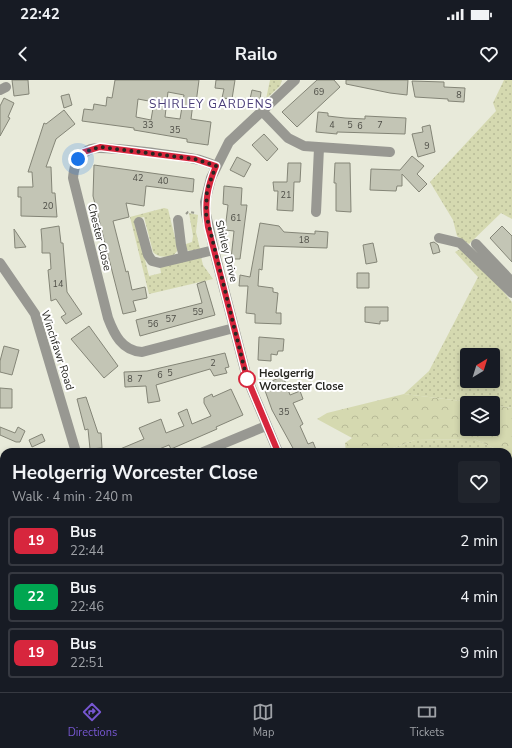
<!DOCTYPE html>
<meta charset="utf-8">
<style>
body{margin:0;font-family:"Nunito Sans",sans-serif;background:#20242c;color:#f1f3f6;height:100vh;display:flex;flex-direction:column;font-size:15px;white-space:nowrap}
*{box-sizing:border-box;margin:0}
p{font-size:13px;color:#9ea1a6}
.icon{flex:none;width:22px;height:22px;fill:none;stroke:currentColor;stroke-width:2;stroke-linecap:round;stroke-linejoin:round}
.map{position:relative;flex:1;overflow:hidden}
.details{position:absolute;left:0px;top:368px;width:512px;height:244px;display:flex;flex-direction:column;background:#171b24;border-radius:12px 12px 0 0;box-shadow:0 2px 6px #0003}
.details>*{flex:none}
.badge{padding:0 8px;border-radius:6px;font-size:14px;line-height:26px}
.needle{width:26px;rotate:38deg}
.fabs{position:absolute;left:460px;top:268px;display:grid;gap:8px}
.fabs a{display:grid;place-items:center;width:40px;height:40px;border-radius:4px;background:#171b24;box-shadow:0 2px 6px #0003;font-size:20px}
.you{position:absolute;width:20px;height:20px;margin:-10px;border:3px solid #fff;border-radius:50%;background:#1a73e8;box-shadow:0 0 0 6px #1a73e833}
.map>.badge{position:absolute;translate:-50% -50%;box-shadow:0 0 0 2px #fff}
.round{display:grid;place-items:center;flex:none;width:42px;height:42px;border-radius:4px;background:#20242c}
.headline{display:flex;align-items:center;justify-content:space-between;height:68px;padding:0 12px}
h1{font-size:19px;font-weight:700;line-height:30px}
ul{padding:0;list-style:none}
li{display:flex;align-items:center;gap:12px;height:50px;margin:0 8px 6px;padding:0 4px;border:2px solid #363941;border-radius:4px}
li div{flex:1}
li b{display:block;font-size:15px}
li em{font-style:normal}
li .badge{min-width:44px;font-weight:700;text-align:center}
.status{display:flex;justify-content:space-between;align-items:center;height:28px;padding:0 20px;background:#171b24;direction:ltr}
.status svg{height:11px;fill:currentColor}
header{display:flex;justify-content:space-between;align-items:center;height:52px;padding:0 12px;background:#171b24;font-size:18px;font-weight:700}
.tabs{display:flex;justify-content:space-around;align-items:center;height:56px;border-top:1px solid #363941;background:#171b24;font-size:11px;color:#9ea1a6}
.tabs a{display:grid;justify-items:center;gap:2px}
.tabs .active{color:#7757d1}
.map>svg:first-child{display:block}
.built{fill:#dddfc8}
.grass{fill:url(#grass-dots);fill-rule:evenodd}
.forest{fill:url(#forest-crowns)}
.garden{fill:#d5d9b0}
.building{fill:#c3c5b5;stroke:#848577;fill-rule:evenodd}
.lines{fill:none;stroke-linecap:round;stroke-linejoin:round}
.path{stroke:#95968b;stroke-width:2;stroke-dasharray:3 3;stroke-linecap:butt}
.minor{stroke:#989892;stroke-width:10}
.line-casing{stroke:#fff;stroke-width:9}
.line{stroke:#d7263d;stroke-width:6}
.walk{stroke:#272722;stroke-width:4;stroke-dasharray:0 7.2}
.stop-dot{fill:#fff;stroke:#d7263d;stroke-width:2}
.labels{text-anchor:middle;stroke-width:4;stroke-linejoin:round;paint-order:stroke}
.number-label{font-size:9px;fill:#4e4e47}
.street-label{font-size:11px;fill:#272722;stroke:#fff}
.stop-label{font-size:11px;font-weight:bold;fill:#272722;stroke:#fff;text-anchor:start}
.neighbourhood-label{font-size:12px;letter-spacing:1px;fill:#493c78;stroke:#fff}
</style>
<div class="status"><b>22:42</b><svg viewBox="0 0 49 12"><path d="M0 12V9h3v3zM5 12V6h3v6zM10 12V3h3v9zM15 12V0h3v12zM26 1h20v11H26zM47 4h2v5h-2z"/></svg></div>
<header><svg class="icon" aria-label="back" viewBox="0 0 24 24"><path d="M15 5l-7 7 7 7"/></svg>Railo<svg class="icon" aria-label="heart" viewBox="0 0 24 24"><path d="M12 20l-8-8c-3-5 5-10 8-4 3-6 11-1 8 4z"/></svg></header>
<div class="map">
<svg width="512" height="612" viewBox="0 0 512 612">
<defs>
<pattern id="grass-dots" width="8" height="8" patternUnits="userSpaceOnUse"><rect width="8" height="8" fill="#d5d9b0"/><path d="M2 2h.1M6 6h.1" fill="none" stroke="#b7ba97" stroke-width="1.8" stroke-linecap="round"/></pattern>
<pattern id="forest-crowns" width="20" height="18" patternUnits="userSpaceOnUse"><rect width="20" height="18" fill="#d5d9b0"/><path d="M2 6a3 3 0 1 1 6 0M12 15a3 3 0 1 1 6 0" fill="none" stroke="#b7ba97"/></pattern>
</defs>
<rect width="100%" height="100%" fill="#e8eada"/>
<path class="built" d="M81,608H167V612H80Z"/>
<path class="grass" d="M270,0H282L280,6L266,19Z
M504,0H512V139L501,133L469,164L457,156L453,140L430,102L496,31L493,23Z
M164,128L168,129L178,170L173,176C165,177 159,178 153,172L144,137L135,139L149,196L161,193L160,187L201,177L203,185L213,199L149,214L130,137Z
M189,133L198,135L196,152L200,169L189,171L185,168L186,164L192,162L193,156Z
M462,168L492,198L512,222V328L493,325V323H478L404,314L429,291L478,197L455,172ZM467,275H493V301H467Z
M474,359L496,369L498,372H396L393,368L415,360Z
M508,387L512,393V501L508,499Z"/>
<path class="forest" d="M404,314L478,323H467V349H493V325L512,328V393L508,387V372H498L496,369L474,359L415,360L393,368L396,372H346L345,363L352,358L317,339L327,333Z
M508,499L512,501V530L508,532Z"/>
<path class="garden" d="M86,608H127L126,612H86Z"/>
<path class="building" d="M12,0H28L29,14L14,16Z
M115,0H199L196,23H193L191,39L211,42L208,65L187,62V59L134,50V48L82,41L84,29L93,30L94,24L106,26L107,17L112,18ZM168,12L184,15L180,39L165,37ZM138,19L154,22L151,40L136,37Z
M216,0H235L232,19L222,18L224,9L215,8Z
M317,0H334L340,7L297,47L282,32Z
M346,0H408L407,15L390,13L346,4Z
M412,1L444,2V7L465,8L464,22L448,21V19L415,17Z
M252,10L261,12L260,20L250,19Z
M69,14L72,25L64,28L61,16Z
M4,18L14,23L8,37L10,38L0,56V26Z
M64,30L75,44L56,59L46,87H51L52,113H55L57,137L21,136V117H18V107H33L32,92H28L44,43L46,44Z
M318,32L328,33V36L345,38L365,39V36L406,38L405,54L337,52V54L316,52Z
M430,45L435,72L418,77L412,54L423,52L422,47Z
M264,54L278,69L267,81L252,65Z
M412,76L424,86L417,94L427,104L419,112L402,94V106H397L396,111L370,110L371,89L400,90Z
M237,77L251,84L244,97L230,90Z
M288,83H301L300,102H294L293,131L277,130L278,111H274L273,102H287Z
M335,83H350L351,132L336,131V103H334Z
M94,85L194,99L193,112L146,106L144,126L126,123L129,137L113,141L126,192L128,191L132,210L145,207L147,218L133,221L136,231L123,234L93,116Z
M224,106L242,108L241,125H247L240,179H231L234,151L225,150L228,125L223,124Z
M260,143L279,146L284,152L315,154V151L328,152L327,168L264,166L262,190L259,189L258,206L273,208V212L278,213L276,233H281V244L255,243V234L246,233L248,206H239L240,195L250,197Z
M59,146L61,163H63L67,212L82,234L66,244L61,237L66,234L56,219L51,221L48,190L51,189L50,173H42V162L41,149Z
M502,146L512,156V182L490,158Z
M14,149L26,167L15,168Z
M434,162L438,165L440,172L433,174L430,163Z
M373,163L377,182L366,184L363,165Z
M357,193H369V208H357Z
M205,201L215,235L140,256L136,240L202,223L197,204Z
M365,227H388V241H380V244L365,242Z
M89,246L118,286L104,298L71,259Z
M259,257L284,259L283,271H278L277,275L271,274V281L258,280Z
M4,266L19,270L12,295L0,292V281Z
M225,273L229,287L225,288L227,293L214,296L210,289L156,305L160,321L148,323L146,306L125,307L124,292L147,291Z
M283,296L290,315L300,311L303,319L293,323L303,344L300,346L308,364L313,362L317,372H290L294,370L272,330L263,305Z
M0,308L12,309V328H0Z
M231,309L243,335L216,347L217,349L171,369L169,365L152,372H113L144,359L139,348L161,339L166,353L184,346L178,333L187,329L192,344L211,336L204,323V318L212,314L213,317Z
M86,317L98,353H101L102,368L90,369L88,349L85,350L77,319Z
M0,347L15,353L18,347L25,351L20,362H16L0,355Z
M42,354L45,361L32,367L29,360Z"/>
<g class="lines">
<path class="path" d="M186,134L188,132L197,133
M78,612V608"/>
<path class="minor" d="M0,10L6,7
M261,30L288,58L304,66L390,72
M216,86C209,83 202,80 195,79C181,76 101,65 91,69C78,74 74,85 73,98L108,238C114,254 122,271 142,272L234,248
M316,132L319,68
M178,140L181,165L184,177
M139,142L148,175L152,181L160,183L214,170
M439,158L460,163L512,213
M476,164L512,202
M0,183L35,234L76,372
M203,372L266,346
M278,372L247,298L214,170L206,134L205,122L211,98L229,62L295,0
M0,467L4,464
M0,542H4
M0,602L4,577
M508,603H512
M241,610L242,608
M155,612V608
M365,612L366,608"/>
</g>
<g class="lines">
<defs>
<path id="line" d="M78,79L84,72L100,67L195,79L216,86C207,107 204,125 208,147L247,298L278,372"/>
</defs>
<use href="#line" class="line-casing"/>
<use href="#line" class="line"/>
<path class="walk" d="M78,79L84,72L100,67L195,79L216,86L207,110L206,134L247,299"/>
</g>
<circle class="stop-dot" cx="247" cy="299" r="8"/>
<g class="labels">
<g class="number-label">
<text x="319" y="15">69</text>
<text x="459" y="18">8</text>
<text x="148" y="48">33</text>
<text x="332" y="48">4</text>
<text x="350" y="48">5</text>
<text x="380" y="48">7</text>
<text x="360" y="49">6</text>
<text x="175" y="53">35</text>
<text x="427" y="69">9</text>
<text x="138" y="101">42</text>
<text x="163" y="104">40</text>
<text x="286" y="118">21</text>
<text x="48" y="129">20</text>
<text x="236" y="141">61</text>
<text x="304" y="163">18</text>
<text x="58" y="207">14</text>
<text x="198" y="235">59</text>
<text x="171" y="242">57</text>
<text x="153" y="247">56</text>
<text x="213" y="286">2</text>
<text x="170" y="296">5</text>
<text x="160" y="298">6</text>
<text x="130" y="302">8</text>
<text x="140" y="302">7</text>
<text x="284" y="335">35</text>
</g>
<g class="street-label">
<text transform="translate(100 157) rotate(76)" y="4">Chester Close</text>
<text transform="translate(227 171) rotate(76)" y="4">Shirley Drive</text>
<text transform="translate(58 270) rotate(72)" y="4">Winchfawr Road</text>
</g>
<g class="stop-label">
<text x="259" y="297">Heolgerrig<tspan x="259" dy="13">Worcester Close</tspan></text>
</g>
<g class="neighbourhood-label">
<text x="211" y="28">SHIRLEY GARDENS</text>
</g>
</g>
</svg>
<div class="fabs">
<a><svg class="needle" viewBox="-14 -14 28 28"><path d="M0-13l5 13h-10z" fill="#e53935"/><path d="M0 13l5-13h-10z" fill="#9ea1a6"/></svg></a>
<a><svg class="icon" aria-label="layers" viewBox="0 0 24 24"><path d="M12 4l9 5-9 5-9-5zM3 14l9 5 9-5"/></svg></a>
</div>
<div class="you" style="left:78px;top:79px"></div>
<section class="details">
<div class="headline"><div><h1>Heolgerrig Worcester Close</h1><p>Walk · 4 min · 240 m</p></div><a class="round"><svg class="icon" aria-label="heart" viewBox="0 0 24 24"><path d="M12 20l-8-8c-3-5 5-10 8-4 3-6 11-1 8 4z"/></svg></a></div>
<ul>
<li><span class="badge" style="background:#d7263d;color:#fff">19</span><div><b>Bus</b><p>22:44</p></div><em>2 min</em></li>
<li><span class="badge" style="background:#00a651;color:#fff">22</span><div><b>Bus</b><p>22:46</p></div><em>4 min</em></li>
<li><span class="badge" style="background:#d7263d;color:#fff">19</span><div><b>Bus</b><p>22:51</p></div><em>9 min</em></li>
</ul>
</section>
</div>
<nav class="tabs">
<a class="active"><svg class="icon" aria-label="directions" viewBox="0 0 24 24"><path d="M12 3l9 9-9 9-9-9zM9 14v-3h6M13 9l2 2-2 2"/></svg>Directions</a>
<a><svg class="icon" aria-label="map" viewBox="0 0 24 24"><path d="M3 6l6-2 6 2 6-2v14l-6 2-6-2-6 2zM9 4v14M15 6v14"/></svg>Map</a>
<a><svg class="icon" aria-label="tickets" viewBox="0 0 24 24"><path d="M3 7h18v10H3zM15 7v10"/></svg>Tickets</a>
</nav>
